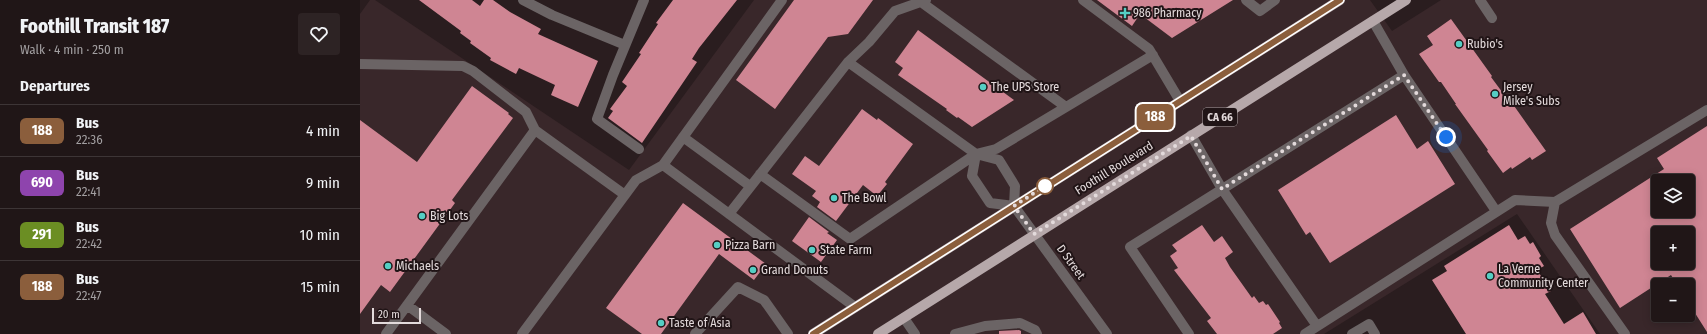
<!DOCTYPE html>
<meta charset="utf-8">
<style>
body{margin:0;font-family:"Fira Sans Condensed",sans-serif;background:#2d2324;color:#f1f3f6;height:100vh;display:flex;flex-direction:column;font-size:15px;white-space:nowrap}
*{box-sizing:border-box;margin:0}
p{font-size:13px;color:#a29fa1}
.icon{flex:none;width:22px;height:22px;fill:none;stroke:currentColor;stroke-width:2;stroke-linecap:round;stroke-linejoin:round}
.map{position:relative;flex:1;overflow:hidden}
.sheet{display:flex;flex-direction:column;background:#201617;width:360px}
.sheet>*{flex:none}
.badge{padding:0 8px;border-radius:6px;font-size:14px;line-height:26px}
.controls{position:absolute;left:1291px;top:174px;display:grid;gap:8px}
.controls a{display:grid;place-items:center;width:44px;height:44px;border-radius:4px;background:#201617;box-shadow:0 2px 10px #0003,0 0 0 1px #3d3536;font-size:20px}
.scale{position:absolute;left:12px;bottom:10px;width:49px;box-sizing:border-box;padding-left:4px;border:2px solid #e3dadb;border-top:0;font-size:11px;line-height:14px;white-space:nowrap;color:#e3dadb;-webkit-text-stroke:3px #201416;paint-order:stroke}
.you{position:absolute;width:20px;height:20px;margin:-10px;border:3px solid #fff;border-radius:50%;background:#1a73e8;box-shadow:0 0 0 6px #1a73e833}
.map>.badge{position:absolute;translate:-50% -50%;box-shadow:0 0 0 2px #fff}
h2{padding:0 20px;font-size:15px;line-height:36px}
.round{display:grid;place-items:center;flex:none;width:42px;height:42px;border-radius:4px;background:#2d2324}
.summary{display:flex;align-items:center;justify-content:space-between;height:68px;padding:0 20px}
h1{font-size:19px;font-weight:800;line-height:30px}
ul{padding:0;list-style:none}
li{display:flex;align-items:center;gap:12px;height:52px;padding:0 20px;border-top:1px solid #3d3536}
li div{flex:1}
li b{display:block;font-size:15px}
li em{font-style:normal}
li .badge{min-width:44px;font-weight:700;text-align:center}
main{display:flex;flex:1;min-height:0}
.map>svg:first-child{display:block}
.built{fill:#39272a;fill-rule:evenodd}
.building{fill:#cf8593;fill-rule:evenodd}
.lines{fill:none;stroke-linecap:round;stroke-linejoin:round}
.minor{stroke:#6b6465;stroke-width:10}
.major{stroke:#b6a8aa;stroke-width:10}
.line-casing{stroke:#fff;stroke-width:9}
.line{stroke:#8b5e3c;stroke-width:6}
.walk{stroke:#e3dadb;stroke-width:4;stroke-dasharray:0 7.2}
.poi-dot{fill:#55cec4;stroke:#201416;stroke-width:1.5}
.stop-dot{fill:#fff;stroke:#8b5e3c;stroke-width:2}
.labels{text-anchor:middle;stroke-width:4;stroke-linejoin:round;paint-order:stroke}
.shield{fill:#201416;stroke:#a89fa0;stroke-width:1}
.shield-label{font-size:11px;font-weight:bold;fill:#e3dadb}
.poi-label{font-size:12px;fill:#e3dadb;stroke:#201416;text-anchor:start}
.street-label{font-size:12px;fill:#e3dadb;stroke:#201416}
</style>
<main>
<section class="sheet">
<div class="summary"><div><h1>Foothill Transit 187</h1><p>Walk · 4 min · 250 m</p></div><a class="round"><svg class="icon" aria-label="heart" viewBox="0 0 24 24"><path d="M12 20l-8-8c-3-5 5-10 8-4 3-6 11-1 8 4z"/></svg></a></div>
<h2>Departures</h2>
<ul>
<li><span class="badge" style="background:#8b5e3c;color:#fff">188</span><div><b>Bus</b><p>22:36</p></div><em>4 min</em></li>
<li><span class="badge" style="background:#8e44ad;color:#fff">690</span><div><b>Bus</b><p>22:41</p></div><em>9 min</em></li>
<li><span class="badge" style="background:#6b8e23;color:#fff">291</span><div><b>Bus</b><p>22:42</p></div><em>10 min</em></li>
<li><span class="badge" style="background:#8b5e3c;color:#fff">188</span><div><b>Bus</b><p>22:47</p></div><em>15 min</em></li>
</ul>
</section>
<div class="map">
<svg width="1347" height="334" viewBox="0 0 1347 334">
<rect width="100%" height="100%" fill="#2a1d1f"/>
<path class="built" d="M10,0H15L269,170L394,0H1010L1032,31L1081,0H1347V334H1240L1157,214L964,334H0V14ZM1298,181H1328V211H1298ZM1298,233H1328V263H1298ZM1298,285H1328V315H1298Z"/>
<path class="building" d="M59,0H112L120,6L124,0H133L150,12L181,29L178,34L238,61L218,107L191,95L195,85L159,68L156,74L130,60L131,58L110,43L111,41L100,33L101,31Z
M313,0H377L339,48L332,59L337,62L282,143L248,118L253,111L250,109L267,86L262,82L281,54L279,53L298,24L296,23Z
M434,0H513L488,34L468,37L415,109L376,80Z
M737,0H873L812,38L780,14L772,26Z
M1091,19L1132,76L1131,77L1151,104L1152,103L1186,151L1172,160L1170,157L1152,169L1151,167L1143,173L1127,151L1128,150L1095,104H1096L1081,82H1079L1059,54L1073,45L1067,36Z
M558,30L654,100L612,127L598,117L597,118L586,110L587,109L538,75L543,68L535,62Z
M112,86L149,113L148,114L153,118L92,200L95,203L30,292L21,285L0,314V120L57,162Z
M502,109L517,120L518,118L553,144L525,182L527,184L517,196L503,185L476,221L457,207L460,202L452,196L456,191L432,174L445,156L459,166Z
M1036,115L1057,149L1068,141L1095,184L970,263L950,232L946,235L918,190Z
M1347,126V332L1328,302V285H1317L1311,275L1260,308L1210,229L1304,169L1297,158ZM1298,181H1328V211H1298ZM1298,233H1328V263H1298Z
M323,203L406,264L394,280L359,254L301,334H282L246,308Z
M449,217L469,232L467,233L477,240L461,262L432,241Z
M842,225L854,242L862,236L873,252L865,258L870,267L892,298L894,296L899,303L903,301L906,305L908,304L920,322L919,323L922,328L913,334H857L847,321L851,318L814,270L818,268L810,256L817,251L812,245Z
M1149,225L1158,240L1165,236L1170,244L1173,242L1181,256L1179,258L1184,266L1177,270L1191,291L1185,294L1204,324L1223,312L1236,334H1106L1072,280L1087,271L1084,266Z
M659,330L661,331V334H639V331Z"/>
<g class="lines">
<path class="minor" d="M163,0L192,15L265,45
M723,0L789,49L820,101
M886,0L900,11L915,0
M1120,0L1132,18
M561,2L706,107
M1013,21L1044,75
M488,62L616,154L639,160L655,186L654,206
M0,64L103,66L113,71L166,112L175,130L265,195
M831,135L862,189L957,326
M323,137L390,186
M279,149L237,119L253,75L284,0
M616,154L612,176L630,203L654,206
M303,165L422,0
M400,174L490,239L616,154L636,149L793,55
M1195,202L1191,223L1195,235L1265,334
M654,206L747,334
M369,214L488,62L509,42L535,11L566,0
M47,305L86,334
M544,318L555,334
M26,334L175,130
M162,334L276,180L303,165L495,307
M335,334L378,287L404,300L428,334
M595,334L625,326L660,323L675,330L677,334
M829,334L770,247L1044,75L1136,211
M945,334L1155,200L1195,202L1347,110
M992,334L1009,324L1015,334"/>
<path class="major" d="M453,334L980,0
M518,334L1046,0"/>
</g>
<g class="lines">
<defs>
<path id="line" d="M453,334L980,0"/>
</defs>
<use href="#line" class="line-casing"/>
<use href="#line" class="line"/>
<path class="walk" d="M685,186L654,206L674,234L831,136L862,189L1044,75L1086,137"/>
</g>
<g class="poi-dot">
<path d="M763 7h4v4h4v4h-4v4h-4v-4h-4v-4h4z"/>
<circle cx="1099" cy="44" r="4"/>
<circle cx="623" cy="87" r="4"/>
<circle cx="1135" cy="94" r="4"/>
<circle cx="474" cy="198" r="4"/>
<circle cx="62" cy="216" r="4"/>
<circle cx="357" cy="245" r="4"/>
<circle cx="452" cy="250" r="4"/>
<circle cx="28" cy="266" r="4"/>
<circle cx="393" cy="270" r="4"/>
<circle cx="1130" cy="276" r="4"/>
<circle cx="301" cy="323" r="4"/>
</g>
<circle class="stop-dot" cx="685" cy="186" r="8"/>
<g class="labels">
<rect class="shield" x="843" y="108" width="34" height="18" rx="3"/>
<g class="shield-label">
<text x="860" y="121">CA 66</text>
</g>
<g class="poi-label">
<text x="773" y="17">986 Pharmacy</text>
<text x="1107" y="48">Rubio's</text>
<text x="631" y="91">The UPS Store</text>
<text x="1143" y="91">Jersey<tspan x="1143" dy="14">Mike's Subs</tspan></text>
<text x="482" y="202">The Bowl</text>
<text x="70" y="220">Big Lots</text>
<text x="365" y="249">Pizza Barn</text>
<text x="460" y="254">State Farm</text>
<text x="36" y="270">Michaels</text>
<text x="1138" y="273">La Verne<tspan x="1138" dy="14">Community Center</tspan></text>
<text x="401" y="274">Grand Donuts</text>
<text x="309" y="327">Taste of Asia</text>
</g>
<g class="street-label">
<text transform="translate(754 168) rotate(-32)" y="4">Foothill Boulevard</text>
<text transform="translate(711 262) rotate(54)" y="4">D Street</text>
</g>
</g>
</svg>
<div class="controls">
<a><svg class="icon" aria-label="layers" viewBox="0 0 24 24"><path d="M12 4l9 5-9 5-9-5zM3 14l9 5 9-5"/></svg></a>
<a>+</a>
<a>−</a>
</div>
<div class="scale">20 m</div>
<div class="you" style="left:1086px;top:137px"></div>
<b class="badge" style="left:795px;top:117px;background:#8b5e3c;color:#fff">188</b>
</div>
</main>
